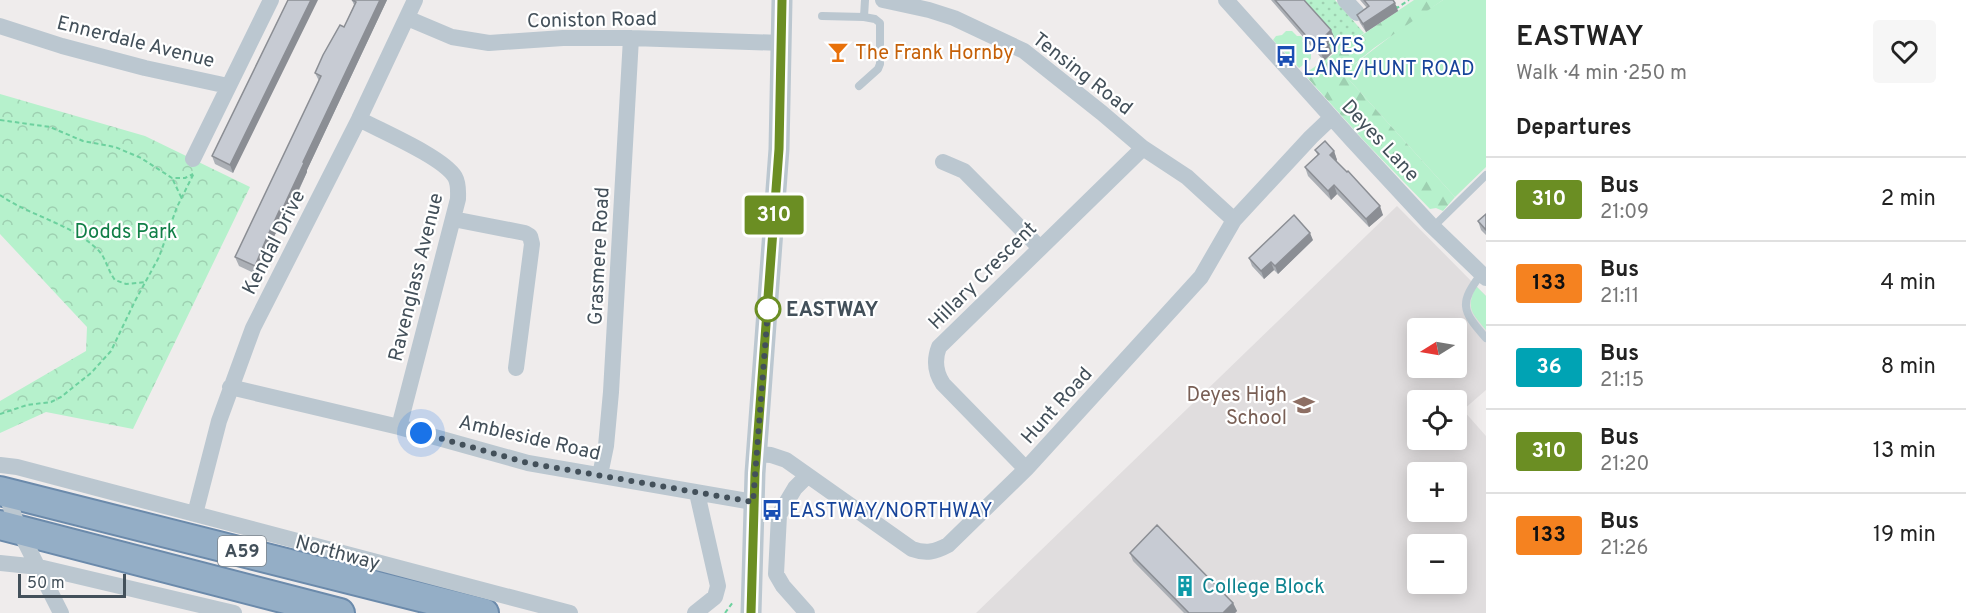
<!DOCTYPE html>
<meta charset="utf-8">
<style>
body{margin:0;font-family:Overpass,sans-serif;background:#f6f6f6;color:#222;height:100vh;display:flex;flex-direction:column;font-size:22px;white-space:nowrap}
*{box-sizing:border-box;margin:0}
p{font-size:20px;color:#767676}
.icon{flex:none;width:33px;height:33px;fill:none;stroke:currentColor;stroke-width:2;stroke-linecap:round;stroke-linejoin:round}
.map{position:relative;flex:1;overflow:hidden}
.details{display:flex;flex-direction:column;background:#fff;width:480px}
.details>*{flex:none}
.badge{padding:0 12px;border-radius:4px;font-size:21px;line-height:39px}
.needle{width:39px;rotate:259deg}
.controls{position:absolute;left:1407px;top:318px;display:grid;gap:12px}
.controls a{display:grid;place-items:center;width:60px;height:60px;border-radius:6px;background:#fff;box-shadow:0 3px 15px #0003;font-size:30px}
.scale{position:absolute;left:18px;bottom:15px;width:108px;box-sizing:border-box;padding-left:6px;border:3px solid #43505a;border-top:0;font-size:16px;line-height:21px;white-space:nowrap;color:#43505a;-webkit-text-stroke:4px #fff;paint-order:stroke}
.you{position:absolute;width:30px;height:30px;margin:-15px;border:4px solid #fff;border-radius:50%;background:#1a73e8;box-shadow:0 0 0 9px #1a73e833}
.map>.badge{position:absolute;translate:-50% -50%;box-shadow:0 0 0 3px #fff}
h2{padding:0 30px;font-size:22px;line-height:54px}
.round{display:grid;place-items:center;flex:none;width:63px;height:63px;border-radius:6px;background:#f6f6f6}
.head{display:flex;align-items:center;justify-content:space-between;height:102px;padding:0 30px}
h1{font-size:28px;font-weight:600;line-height:45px}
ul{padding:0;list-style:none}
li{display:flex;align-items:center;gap:18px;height:84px;padding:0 30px;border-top:2px solid #e0e0e0}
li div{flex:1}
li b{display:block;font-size:22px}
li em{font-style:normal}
li .badge{min-width:66px;font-weight:700;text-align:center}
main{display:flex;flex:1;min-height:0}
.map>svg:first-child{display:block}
.education{fill:#e0ddde;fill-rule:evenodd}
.grass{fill:#b6f1cc}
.forest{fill:url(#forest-firs)}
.park{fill:url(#park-crowns)}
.garden{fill:url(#garden-dots)}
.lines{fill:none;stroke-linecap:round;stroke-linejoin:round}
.trunk-casing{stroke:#6b8aab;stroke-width:32}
.path{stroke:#6cd19e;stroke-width:2;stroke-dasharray:4.5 3;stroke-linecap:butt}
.service{stroke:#bbc7d0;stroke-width:8}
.minor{stroke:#bbc7d0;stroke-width:16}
.tertiary{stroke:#bbc7d0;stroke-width:21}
.trunk{stroke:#94aec6;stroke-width:28}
.wall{fill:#abafb5}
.shaded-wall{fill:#8b8e94}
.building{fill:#c7cbd3;stroke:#8b8e94;stroke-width:1.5}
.line-casing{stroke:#fff;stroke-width:14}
.line{stroke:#6b8e23;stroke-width:9}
.walk{stroke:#43505a;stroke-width:6;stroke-dasharray:0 10.8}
.stop-dot{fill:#fff;stroke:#6b8e23;stroke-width:3}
.labels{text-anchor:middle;stroke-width:4.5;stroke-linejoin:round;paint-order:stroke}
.shield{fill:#fff;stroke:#7b848c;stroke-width:1.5}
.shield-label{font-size:18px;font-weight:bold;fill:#43505a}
.street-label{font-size:20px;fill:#43505a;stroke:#fff}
.transit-label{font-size:20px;fill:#164399;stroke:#fff;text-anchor:start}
.food-label{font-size:20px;fill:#c56008;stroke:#fff;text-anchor:start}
.park-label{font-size:20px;fill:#117f47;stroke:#fff}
.stop-label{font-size:20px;font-weight:bold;fill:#43505a;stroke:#fff;text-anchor:start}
.education-label{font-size:20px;fill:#785e54;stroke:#fff;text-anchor:end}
.culture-label{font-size:20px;fill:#0d838f;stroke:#fff;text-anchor:start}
</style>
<main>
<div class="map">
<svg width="1486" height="613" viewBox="0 0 1486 613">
<defs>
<pattern id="forest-firs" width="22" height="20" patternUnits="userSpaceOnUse" patternTransform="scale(1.5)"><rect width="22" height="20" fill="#b6f1cc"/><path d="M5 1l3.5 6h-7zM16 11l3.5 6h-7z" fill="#9ed0b1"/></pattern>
<pattern id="park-crowns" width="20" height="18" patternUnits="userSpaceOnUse" patternTransform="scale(1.5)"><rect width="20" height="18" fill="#b6f1cc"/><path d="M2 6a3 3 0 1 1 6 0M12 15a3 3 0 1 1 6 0" fill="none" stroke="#9ed0b1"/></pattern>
<pattern id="garden-dots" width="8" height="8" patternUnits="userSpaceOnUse" patternTransform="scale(1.5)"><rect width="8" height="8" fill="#b6f1cc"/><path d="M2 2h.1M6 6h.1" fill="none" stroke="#9ed0b1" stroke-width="1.8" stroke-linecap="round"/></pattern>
</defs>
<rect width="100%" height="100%" fill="#efecec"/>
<path class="education" d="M1397,206L1486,296V390L1463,410L1486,436V613H976ZM1418,328H1456V368H1418ZM1418,400H1456V440H1418ZM1418,472H1456V512H1418ZM1418,544H1456V584H1418Z"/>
<path class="grass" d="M1443,0H1486V167L1455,197L1343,73L1408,23Z
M1286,31H1292L1297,36H1301L1304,39L1302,41L1311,53V59L1299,68L1273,40L1276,36L1282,35Z
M1476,286L1486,296V330C1471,312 1466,309 1476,286Z"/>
<path class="forest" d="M1414,0H1443L1374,48L1343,73L1455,197L1443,211L1436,208L1430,209L1367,144L1304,74Z"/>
<path class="park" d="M0,94L145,136L250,187L133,429L46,412L0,433V401L86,351L87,327L0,234Z"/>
<path class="garden" d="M1295,0H1335L1364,33L1333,54L1325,46L1334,37Z"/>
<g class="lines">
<defs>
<path id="trunk" d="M0,491L484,613
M0,525L340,613"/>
</defs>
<use href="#trunk" class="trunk-casing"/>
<path class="path" d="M1392,0L1397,8L1409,0
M0,120L50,127L83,141L115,147L141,158L172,178H185L193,174
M173,180L182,199
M0,195C30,216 69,223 96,248C106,256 107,270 115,280L126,284L146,282
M0,414L27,405L51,402L61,397L91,373L111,351L135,301L159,257L177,207L194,173
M725,613L733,602"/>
<path class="service" d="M822,16L864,17L865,0
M859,86L878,69L880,64V23L875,19L864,17
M1433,227L1486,175
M1482,273C1459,303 1461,310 1486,338"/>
<path class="minor" d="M883,0L929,10L954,18L1024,51L1102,113L1143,148L1187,177L1234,220
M1226,0L1352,140L1430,224L1486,278
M1345,0L1357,13
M407,18L452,37L489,43L563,38H631L782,43
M0,26L62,46L145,68L228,86
M359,119C381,131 443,157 455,177C459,184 458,192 458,199L399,427
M193,159L271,0
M943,162L964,171L1040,248
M453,219L525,233L530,236L532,244L516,368
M230,387L399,427L528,463L753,502
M757,454L771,455L786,460L912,549C926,554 935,552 948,545L1026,469L1201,277L1234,220L1311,137L1331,118
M0,465L17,467L570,613
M1026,469L943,384C935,372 934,360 939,347L1143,148
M600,475L606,446L611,392L631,38
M807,476L795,488L779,515L776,574L783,586L807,613
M4,488L19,530L61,613
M195,514L219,421L253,328L359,119L415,0
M0,563L39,567L234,613
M695,613L715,597L718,586L697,493"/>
<path class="tertiary" d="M751,613L755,473L779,149L782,0"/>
<use href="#trunk" class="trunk"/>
</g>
<path class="wall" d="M288,0L233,173L215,164L212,156Z
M352,0H387L307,170V172L292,206L286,217L284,216L271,243L258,275L239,266L235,257L319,81L315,73L344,27L354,5Z
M1271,0H1304L1331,30L1334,37L1328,43L1332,53L1324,61Z
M1360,0H1393L1398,11L1366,32L1360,23L1357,15L1367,8Z
M1315,150L1334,151L1337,160L1336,161L1383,215L1369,227L1337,194L1331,200L1308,176L1305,167L1318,156Z
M1486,214V235L1481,230L1478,221Z
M1313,240L1278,274L1274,270L1264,279L1252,266L1249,258Z
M1130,553L1233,603L1237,611L1235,613H1184L1133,561Z"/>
<path class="shaded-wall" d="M311,0H318L233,173L230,165Z
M380,0H387L307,170V172L286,217L283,208L303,162Z
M1395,3L1398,11L1366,32L1363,24Z
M1331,30L1334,37L1325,46L1323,38Z
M1329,45L1332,53L1324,61L1321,53Z
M1334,151L1337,160L1334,164L1330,155Z
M1334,185L1337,194L1331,200L1328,191Z
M1380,206L1383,215L1369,227L1366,219Z
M281,207L284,216L271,243L258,275L255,266L268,235Z
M1310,233L1313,240L1278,274L1275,266Z
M1271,262L1274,270L1264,279L1261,271Z
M1233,603L1237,611L1235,613H1223Z"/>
<path class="building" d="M288,0H311L230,165L212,156Z
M352,0H380L303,162L304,163L288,197L283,208L281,207L268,235L255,266L235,257L321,76L315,73L323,55L340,25L344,27L356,2Z
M1275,0H1304L1331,30L1323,38L1329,45L1321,53Z
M1364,0H1393L1395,3L1363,24L1357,15L1369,6Z
M1325,141L1334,151L1330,155L1347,172L1348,171L1380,206L1366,219L1334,185L1328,191L1305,167L1319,154L1315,150Z
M1486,214V230L1478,221Z
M1294,215L1310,233L1275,266L1271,262L1261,271L1249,258Z
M1157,525L1233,603L1223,613H1189L1130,553Z"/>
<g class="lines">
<defs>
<path id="line" d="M751,613L755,473L779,149L782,0"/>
</defs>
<use href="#line" class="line-casing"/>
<use href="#line" class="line"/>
<path class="walk" d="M421,433L528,463L753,502L768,309"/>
</g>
<defs>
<symbol id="bar-bare" viewBox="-9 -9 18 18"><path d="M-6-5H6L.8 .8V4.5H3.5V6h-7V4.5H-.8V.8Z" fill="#e8710a" stroke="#fff" stroke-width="2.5" paint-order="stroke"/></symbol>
<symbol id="bus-bare" viewBox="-9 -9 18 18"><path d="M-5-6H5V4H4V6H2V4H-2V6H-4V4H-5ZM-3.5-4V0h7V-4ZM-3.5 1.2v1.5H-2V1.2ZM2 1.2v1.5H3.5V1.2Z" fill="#1a4fb4" stroke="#fff" stroke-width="2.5" paint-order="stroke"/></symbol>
<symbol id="school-bare" viewBox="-9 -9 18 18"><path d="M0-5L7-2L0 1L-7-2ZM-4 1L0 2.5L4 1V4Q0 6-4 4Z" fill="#8d6e63" stroke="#fff" stroke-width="2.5" paint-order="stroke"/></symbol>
<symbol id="building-bare" viewBox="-9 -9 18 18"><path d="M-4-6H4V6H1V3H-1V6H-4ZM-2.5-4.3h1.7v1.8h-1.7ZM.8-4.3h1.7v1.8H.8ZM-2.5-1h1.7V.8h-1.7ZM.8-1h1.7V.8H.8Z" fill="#0f9aa8" stroke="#fff" stroke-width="2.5" paint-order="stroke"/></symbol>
</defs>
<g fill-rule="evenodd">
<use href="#bar-bare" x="823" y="37" width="30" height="30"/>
<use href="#bus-bare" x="1271" y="41" width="30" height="30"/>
<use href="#school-bare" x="1289" y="390" width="30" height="30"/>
<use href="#bus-bare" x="757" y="495" width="30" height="30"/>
<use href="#building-bare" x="1170" y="571" width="30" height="30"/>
</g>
<circle class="stop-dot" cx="768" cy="309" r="12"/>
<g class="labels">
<rect class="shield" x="218" y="536" width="48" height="30" rx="4.5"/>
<g class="shield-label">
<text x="242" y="557">A59</text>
</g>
<g class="street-label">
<text transform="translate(592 19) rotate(-1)" y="7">Coniston Road</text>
<text transform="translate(136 41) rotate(14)" y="7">Ennerdale Avenue</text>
<text transform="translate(1083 73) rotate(38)" y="7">Tensing Road</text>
<text transform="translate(1381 140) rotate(47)" y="7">Deyes Lane</text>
<text transform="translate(273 242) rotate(-63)" y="7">Kendal Drive</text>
<text transform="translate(598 256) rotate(-87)" y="7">Grasmere Road</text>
<text transform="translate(982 275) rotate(-45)" y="7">Hillary Crescent</text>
<text transform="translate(415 277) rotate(-76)" y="7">Ravenglass Avenue</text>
<text transform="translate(1056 405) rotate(-48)" y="7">Hunt Road</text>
<text transform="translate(530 437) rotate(13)" y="7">Ambleside Road</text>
<text transform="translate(338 552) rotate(15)" y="7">Northway</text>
</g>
<g class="transit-label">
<text x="1303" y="52">DEYES<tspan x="1303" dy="23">LANE/HUNT ROAD</tspan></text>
<text x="789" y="517">EASTWAY/NORTHWAY</text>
</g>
<g class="food-label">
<text x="855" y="59">The Frank Hornby</text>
</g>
<g class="park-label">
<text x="126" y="238">Dodds Park</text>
</g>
<g class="stop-label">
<text x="786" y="316">EASTWAY</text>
</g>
<g class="education-label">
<text x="1287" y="401">Deyes High<tspan x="1287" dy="23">School</tspan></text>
</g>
<g class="culture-label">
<text x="1202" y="593">College Block</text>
</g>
</g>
</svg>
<div class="controls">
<a><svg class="needle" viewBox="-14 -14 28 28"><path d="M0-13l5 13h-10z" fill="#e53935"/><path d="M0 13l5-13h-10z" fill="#767676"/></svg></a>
<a><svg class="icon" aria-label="locate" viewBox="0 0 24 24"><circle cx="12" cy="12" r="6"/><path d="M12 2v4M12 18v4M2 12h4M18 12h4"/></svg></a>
<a>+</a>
<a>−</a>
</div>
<div class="scale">50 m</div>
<div class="you" style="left:421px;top:433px"></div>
<b class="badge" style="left:774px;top:215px;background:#6b8e23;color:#fff">310</b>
</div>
<section class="details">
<div class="head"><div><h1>EASTWAY</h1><p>Walk · 4 min · 250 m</p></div><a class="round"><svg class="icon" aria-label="heart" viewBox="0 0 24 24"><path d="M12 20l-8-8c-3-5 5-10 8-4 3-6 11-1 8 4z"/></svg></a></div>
<h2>Departures</h2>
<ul>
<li><span class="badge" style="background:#6b8e23;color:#fff">310</span><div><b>Bus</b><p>21:09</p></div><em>2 min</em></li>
<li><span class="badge" style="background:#f58220;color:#111">133</span><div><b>Bus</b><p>21:11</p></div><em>4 min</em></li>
<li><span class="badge" style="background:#00a3b4;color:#fff">36</span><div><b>Bus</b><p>21:15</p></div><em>8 min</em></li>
<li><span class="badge" style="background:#6b8e23;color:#fff">310</span><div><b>Bus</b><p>21:20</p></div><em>13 min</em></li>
<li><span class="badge" style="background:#f58220;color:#111">133</span><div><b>Bus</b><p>21:26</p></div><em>19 min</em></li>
</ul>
</section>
</main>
